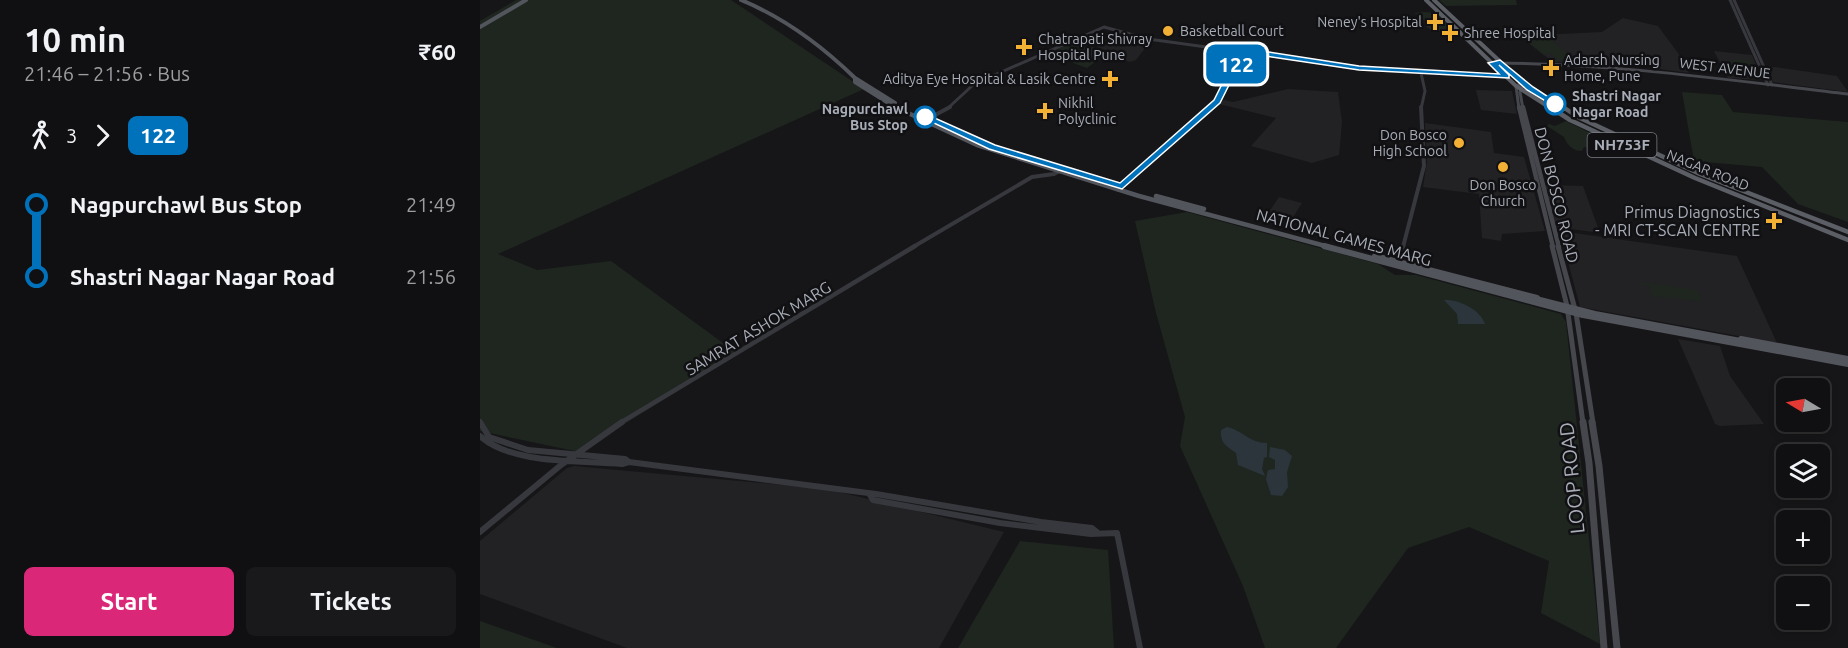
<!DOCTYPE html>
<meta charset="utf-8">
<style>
body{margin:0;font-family:Ubuntu,sans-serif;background:#19191b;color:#f1f3f6;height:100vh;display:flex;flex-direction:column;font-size:22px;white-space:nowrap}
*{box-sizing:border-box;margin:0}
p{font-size:20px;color:#9c9d9f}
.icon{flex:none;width:33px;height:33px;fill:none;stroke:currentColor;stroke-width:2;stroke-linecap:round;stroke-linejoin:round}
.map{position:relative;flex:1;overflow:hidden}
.panel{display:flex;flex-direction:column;background:#101012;width:480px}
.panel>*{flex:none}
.badge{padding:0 12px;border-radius:9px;font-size:21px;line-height:39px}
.needle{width:39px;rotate:280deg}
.buttons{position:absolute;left:1296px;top:378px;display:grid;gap:12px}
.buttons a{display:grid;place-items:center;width:54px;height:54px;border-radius:9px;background:#101012;box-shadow:0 3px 9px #0003,0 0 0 2px #303032;font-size:30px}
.map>.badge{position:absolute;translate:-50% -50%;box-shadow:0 0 0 3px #fff}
.legs{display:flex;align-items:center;gap:9px;height:66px;padding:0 24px;font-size:20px}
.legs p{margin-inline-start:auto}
.head{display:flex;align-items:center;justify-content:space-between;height:102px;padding:0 24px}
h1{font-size:33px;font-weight:700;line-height:45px}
.cta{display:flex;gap:12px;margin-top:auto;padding:12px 24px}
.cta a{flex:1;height:69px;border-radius:9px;background:#db2777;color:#fff;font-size:24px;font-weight:700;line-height:69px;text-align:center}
.cta a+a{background:#19191b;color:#f1f3f6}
ul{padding:0 24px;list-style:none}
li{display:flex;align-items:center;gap:21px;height:72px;font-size:22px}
li i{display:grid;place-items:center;width:9px;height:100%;margin:0 8px;background:currentColor}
li i::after{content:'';width:15px;height:15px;margin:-8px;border:4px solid;border-radius:50%;background:#101012}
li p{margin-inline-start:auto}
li:first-child i{background:linear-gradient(#0000 50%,currentColor 0)}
li:last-child i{background:linear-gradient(currentColor 50%,#0000 0)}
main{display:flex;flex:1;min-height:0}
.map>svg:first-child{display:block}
.built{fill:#222225}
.green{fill:#1e261f}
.water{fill:#2c353c}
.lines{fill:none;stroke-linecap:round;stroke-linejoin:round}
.tertiary-far3{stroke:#37383d;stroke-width:3}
.tertiary-far2{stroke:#37383d;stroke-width:4}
.tertiary-far1{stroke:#37383d;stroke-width:4.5}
.tertiary{stroke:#37383d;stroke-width:6}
.secondary-far3{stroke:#45474d;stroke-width:3}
.secondary-far2{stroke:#45474d;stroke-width:4.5}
.secondary-far1{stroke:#45474d;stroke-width:5}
.secondary{stroke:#45474d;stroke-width:7}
.primary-far2{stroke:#53555c;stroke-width:4}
.primary-far1{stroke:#53555c;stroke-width:4.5}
.primary{stroke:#53555c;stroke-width:6}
.trunk-far1{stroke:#5b5e65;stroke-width:4}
.trunk{stroke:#5b5e65;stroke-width:4.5}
.primary-bridge{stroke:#53555c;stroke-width:6}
.line-1{fill:#0072bc;stroke:#fff;stroke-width:1.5}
.poi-dot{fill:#f2b134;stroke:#111113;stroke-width:2}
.stop-1-dot{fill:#fff;stroke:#0072bc;stroke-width:3}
.labels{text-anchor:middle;stroke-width:5;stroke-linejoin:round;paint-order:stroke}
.far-poi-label{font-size:14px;fill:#a8adb8;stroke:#111113;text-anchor:start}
.far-street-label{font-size:14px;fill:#a8adb8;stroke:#111113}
.far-stop-label{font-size:14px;font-weight:bold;fill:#a8adb8;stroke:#111113;text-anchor:start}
.shield{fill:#111113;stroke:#7b7e86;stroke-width:1.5}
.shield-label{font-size:15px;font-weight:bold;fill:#a8adb8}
.street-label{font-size:16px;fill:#a8adb8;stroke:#111113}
.poi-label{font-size:16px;fill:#a8adb8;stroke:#111113;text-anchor:end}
.near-street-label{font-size:20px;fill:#a8adb8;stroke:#111113}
</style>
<main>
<section class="panel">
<div class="head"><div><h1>10 min</h1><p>21:46 – 21:56 · Bus</p></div><b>₹60</b></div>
<div class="legs"><svg class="icon" aria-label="walk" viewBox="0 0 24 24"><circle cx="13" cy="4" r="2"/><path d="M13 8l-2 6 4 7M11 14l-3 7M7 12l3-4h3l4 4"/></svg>3<svg class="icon" aria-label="forward" viewBox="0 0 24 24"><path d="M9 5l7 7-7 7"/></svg><b class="badge" style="background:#0072bc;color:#fff">122</b></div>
<ul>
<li><i style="color:#0072bc"></i><b>Nagpurchawl Bus Stop</b><p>21:49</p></li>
<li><i style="color:#0072bc"></i><b>Shastri Nagar Nagar Road</b><p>21:56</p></li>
</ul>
<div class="cta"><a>Start</a><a>Tickets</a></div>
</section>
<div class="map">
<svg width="1368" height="648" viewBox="0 0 1368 648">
<rect width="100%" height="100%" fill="#161618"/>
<path class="built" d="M1143,18L1178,26L1198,53L1209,73L1159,66L1073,62L1039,36L1122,32Z
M639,31L672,39L656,60L650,62L611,51Z
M1234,51L1272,55L1282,80L1248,78Z
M1287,66L1357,76L1368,92L1293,82Z
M808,89L858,92L862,122L859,155L832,163L771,146L796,118L739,104L744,100L753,102Z
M996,90L1032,91L1037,114L1001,110Z
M945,123L1011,132L1014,153L1044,157L1065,231L1022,234L1021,241L1002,238L999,194L943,187L947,162Z
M1064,185L1103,186L1120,233L1076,227Z
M799,197L822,203L807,227L783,221Z
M1080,231L1257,256L1297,343L1100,307Z
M1198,339L1240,346L1250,376L1284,424L1240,426L1235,424Z
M94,466L347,489L524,532L459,648H147L0,594V541L87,468Z"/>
<path class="green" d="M36,0H251L384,89L18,254L57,270L131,261L258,354L99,452L0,431V21Z
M959,0H1036L1037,5L966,6Z
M943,12L958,13L974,31H953L944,25L965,24L960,19L941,20V16L934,13Z
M1063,35L1097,60L1080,62L1070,53L1063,54L1041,37Z
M594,41L615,48L612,51L625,55L607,68L568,54Z
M1254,59L1271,61L1278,77L1255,75L1249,62Z
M1202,92L1242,95L1253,112L1368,122V222L1318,204L1282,167L1214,161Z
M1086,121L1130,143L1116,149L1104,147L1102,151C1093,151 1087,145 1084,137L1067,126L1069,124L1075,126Z
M707,212L898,264L915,275H936L1081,314L1086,322L1120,644L1061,613L1069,561L989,527L928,548L856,648H785L763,586L700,446L705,417L676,313L655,221Z
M1162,282L1217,290L1222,301L1172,296L1169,286L1163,285Z
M540,541L628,550L634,648H478Z
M0,621L77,648H0Z"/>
<path class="water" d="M964,300C979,299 1001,310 1005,324H978L977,314Z
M747,427C764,431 769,443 787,443V457L784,458L782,469L785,476L758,465L756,453C747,446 740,444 741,430Z
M790,447L805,450L812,456L807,472L808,487L802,496L791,495L786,479L788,470L795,469V460L789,457Z"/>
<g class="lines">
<path class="tertiary-far3" d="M1250,0L1288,85
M1254,0L1292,85
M941,73L945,91L941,109
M467,109L494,84L624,27L668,39L879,68L1026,77
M728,109L737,101L763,50"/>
<path class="tertiary-far2" d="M444,121L470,107
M638,190L730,107
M433,247L552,177L574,174L583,169
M923,247L944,166L941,107"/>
<path class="tertiary-far1" d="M919,261L923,246
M140,423L435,246"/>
<path class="tertiary" d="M0,422L9,437L48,450L145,459L149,462
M0,436C32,465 100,460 142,464L149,462L396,494L561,522L612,528L617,532
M390,495L393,500L520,523L611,534L637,533L660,648
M0,532L81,465L142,422"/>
<path class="secondary-far3" d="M1011,63C1131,63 1249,80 1368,94
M1042,87L1040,92L1043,109
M1039,109L1036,86L1043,83"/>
<path class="secondary-far2" d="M1039,107L1073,247
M1043,107L1079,247"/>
<path class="secondary-far1" d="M1072,246L1087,306L1103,423
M1078,246L1096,313L1113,423"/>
<path class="secondary" d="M1103,422L1109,463L1124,648
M1112,422L1119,466L1137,648"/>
<path class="primary-far2" d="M261,0C305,18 341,45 375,78V82L418,109
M0,27L46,0
M375,78L415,103"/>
<path class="primary-far1" d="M415,107L497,145L659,196L849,247
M479,132L505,144
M676,196L724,209"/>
<path class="primary" d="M844,246L1103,315L1368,364
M895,256L1057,298
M1261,339L1368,359"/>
<path class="trunk-far1" d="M946,0L1036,86L1072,109
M954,0L1041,81L1085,109"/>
<path class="trunk" d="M1070,107L1090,120L1215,178L1368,240
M1083,107L1098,117L1220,174L1368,232"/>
<path class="primary-bridge" d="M1052,298L1115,314L1266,342"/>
</g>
<path class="line-1" d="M763,48L879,66L1019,74L1008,63L1020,60L1053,87L1079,104L1072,105L1047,90L1019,65L1029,75V78L879,70L765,53L740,103L642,189L509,149L441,117L448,115L515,145L640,183L734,100L759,50Z"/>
<g class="poi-dot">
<path d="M952 13h6v6h6v6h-6v6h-6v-6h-6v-6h6z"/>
<circle cx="688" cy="31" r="6"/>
<path d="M967 24h6v6h6v6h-6v6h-6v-6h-6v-6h6z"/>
<path d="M541 38h6v6h6v6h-6v6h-6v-6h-6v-6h6z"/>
<path d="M1068 59h6v6h6v6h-6v6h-6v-6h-6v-6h6z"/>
<path d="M627 70h6v6h6v6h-6v6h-6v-6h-6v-6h6z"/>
<path d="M562 102h6v6h6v6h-6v6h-6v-6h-6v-6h6z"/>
<circle cx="979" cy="143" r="6"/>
<circle cx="1023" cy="167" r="6"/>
<path d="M1291 212h6v6h6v6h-6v6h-6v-6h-6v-6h6z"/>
</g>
<g class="stop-1-dot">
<circle cx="1075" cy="104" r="10"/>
<circle cx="445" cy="117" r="10"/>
</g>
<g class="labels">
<g class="far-poi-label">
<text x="942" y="27" text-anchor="end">Neney's Hospital</text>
<text x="700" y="36">Basketball Court</text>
<text x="984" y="38">Shree Hospital</text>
<text x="558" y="44">Chatrapati Shivray<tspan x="558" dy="16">Hospital Pune</tspan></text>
<text x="1084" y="65">Adarsh Nursing<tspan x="1084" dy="16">Home, Pune</tspan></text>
<text x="616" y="84" text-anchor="end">Aditya Eye Hospital &amp; Lasik Centre</text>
<text x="578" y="108">Nikhil<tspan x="578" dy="16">Polyclinic</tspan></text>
<text x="967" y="140" text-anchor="end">Don Bosco<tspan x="967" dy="16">High School</tspan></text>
<text x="1023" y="190" text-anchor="middle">Don Bosco<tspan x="1023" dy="16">Church</tspan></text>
</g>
<g class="far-street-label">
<text transform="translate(1245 68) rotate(7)" y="5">WEST AVENUE</text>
<text transform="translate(1228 170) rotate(22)" y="5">NAGAR ROAD</text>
</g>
<g class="far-stop-label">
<text x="1092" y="101">Shastri Nagar<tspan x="1092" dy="16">Nagar Road</tspan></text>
<text x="428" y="114" text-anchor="end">Nagpurchawl<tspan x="428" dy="16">Bus Stop</tspan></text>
</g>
<rect class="shield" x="1107.5" y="133" width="69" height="24" rx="4.5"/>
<g class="shield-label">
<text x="1142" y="150">NH753F</text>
</g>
<g class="street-label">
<text transform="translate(1077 195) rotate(76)" y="6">DON BOSCO ROAD</text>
<text transform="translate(864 237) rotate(15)" y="6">NATIONAL GAMES MARG</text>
<text transform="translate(278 328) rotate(-31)" y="6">SAMRAT ASHOK MARG</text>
</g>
<g class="poi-label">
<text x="1280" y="218">Primus Diagnostics<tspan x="1280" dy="18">- MRI CT-SCAN CENTRE</tspan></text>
</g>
<g class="near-street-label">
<text transform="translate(1092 478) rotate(-96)" y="7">LOOP ROAD</text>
</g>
</g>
</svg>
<div class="buttons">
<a><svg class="needle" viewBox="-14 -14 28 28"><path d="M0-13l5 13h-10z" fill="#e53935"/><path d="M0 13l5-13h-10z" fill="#9c9d9f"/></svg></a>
<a><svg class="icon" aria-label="layers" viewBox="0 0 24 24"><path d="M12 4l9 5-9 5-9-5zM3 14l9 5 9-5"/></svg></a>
<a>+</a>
<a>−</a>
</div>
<b class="badge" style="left:756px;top:64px;background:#0072bc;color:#fff">122</b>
</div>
</main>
